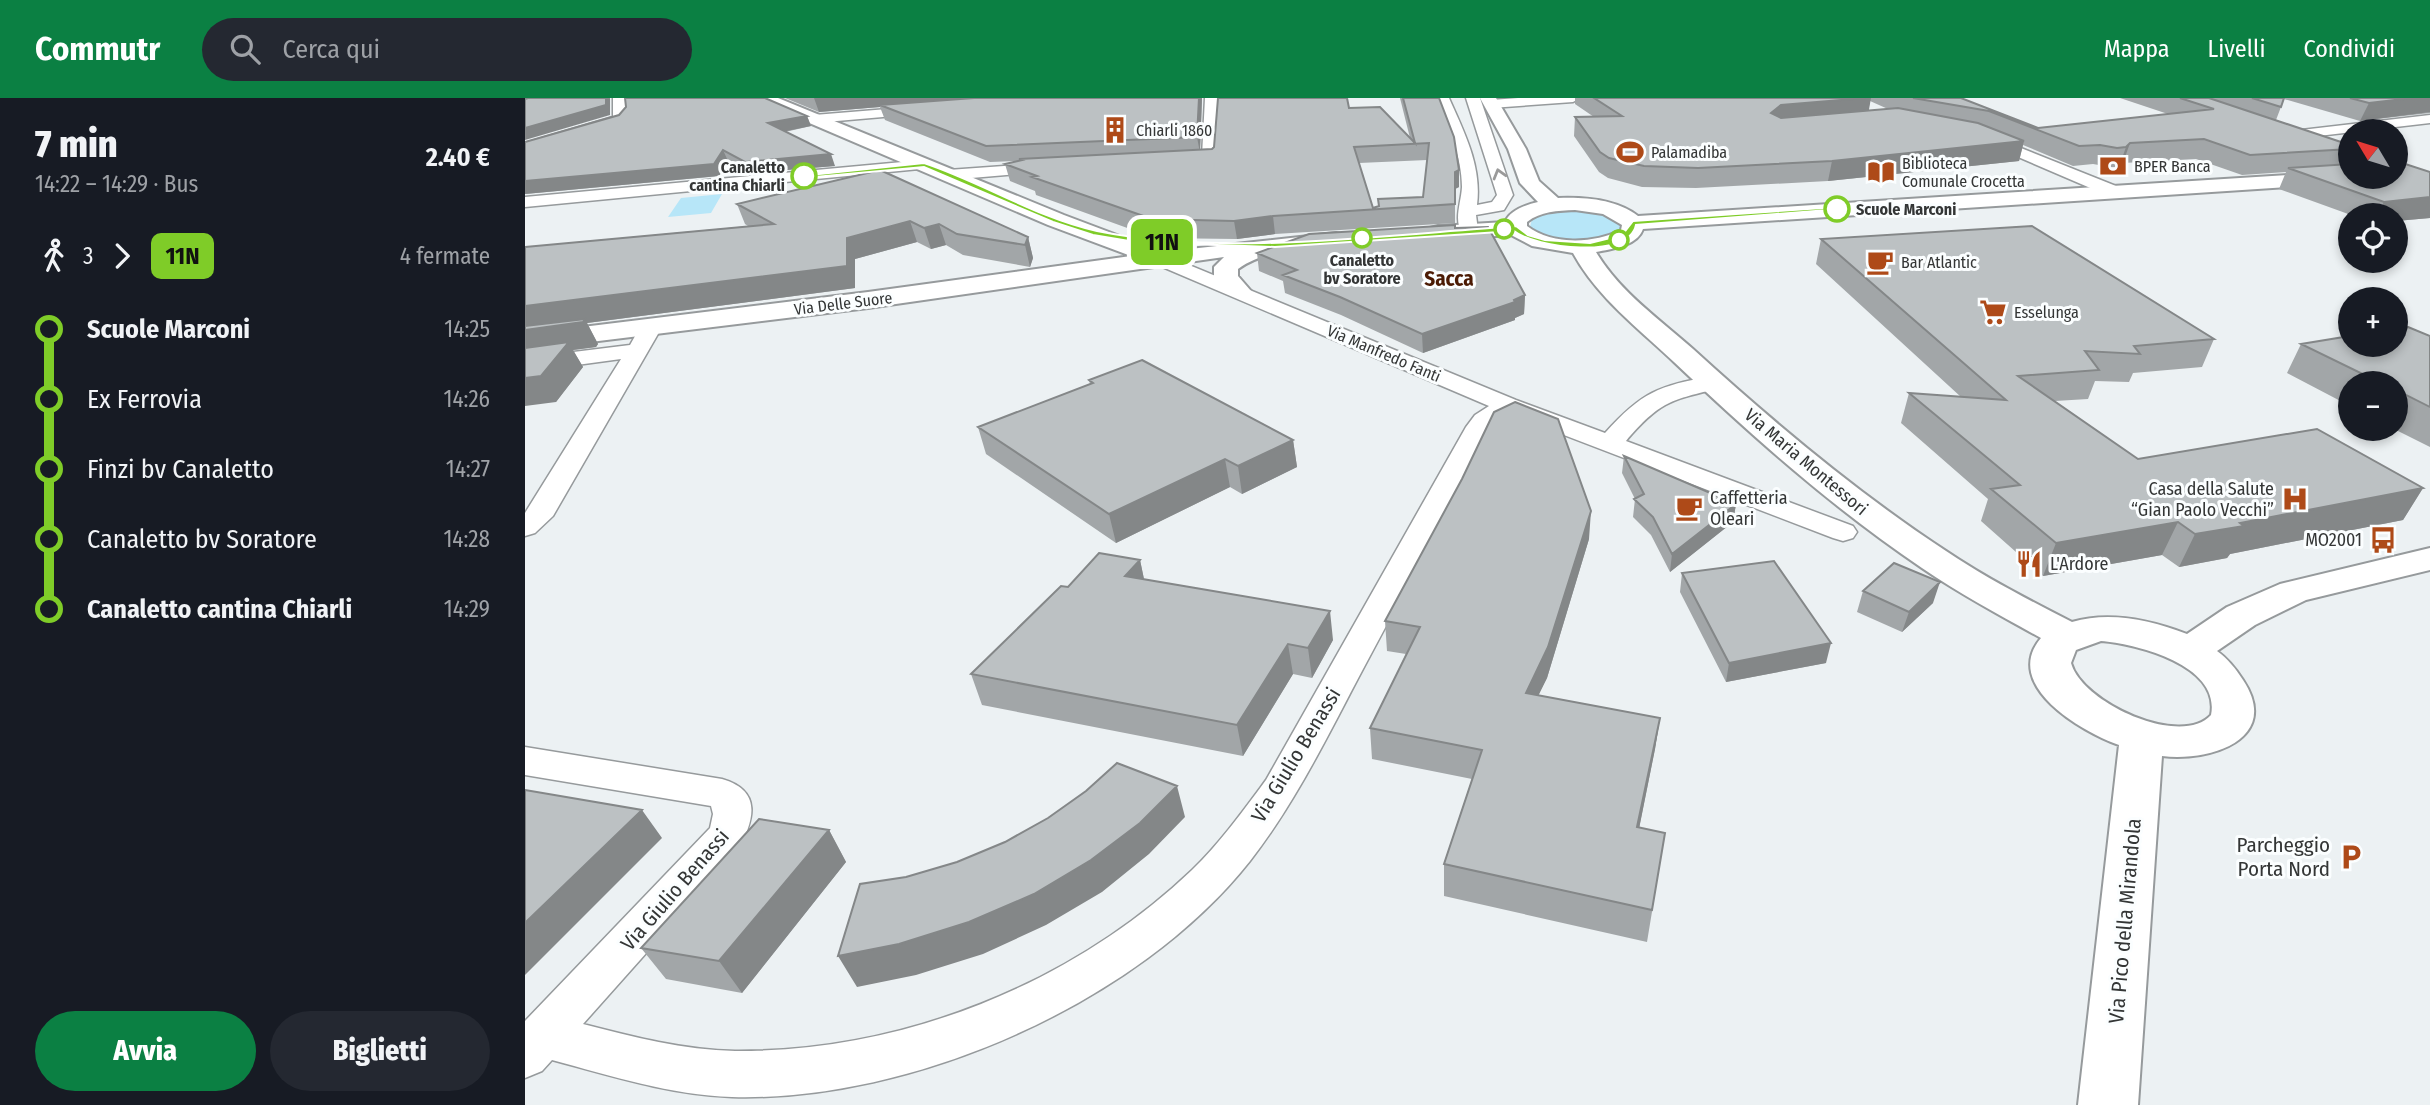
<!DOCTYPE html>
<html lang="it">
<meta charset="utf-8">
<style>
body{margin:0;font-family:"Fira Sans Condensed",sans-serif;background:#242831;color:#f1f3f6;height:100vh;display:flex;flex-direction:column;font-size:26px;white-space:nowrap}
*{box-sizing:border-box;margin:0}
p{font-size:23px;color:#9ea1a6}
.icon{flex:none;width:38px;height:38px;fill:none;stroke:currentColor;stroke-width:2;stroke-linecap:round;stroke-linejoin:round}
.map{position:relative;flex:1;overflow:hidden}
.panel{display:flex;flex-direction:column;background:#171b24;width:525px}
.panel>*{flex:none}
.badge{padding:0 14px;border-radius:10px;font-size:24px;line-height:46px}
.needle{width:46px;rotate:308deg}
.buttons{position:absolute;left:1813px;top:21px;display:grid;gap:14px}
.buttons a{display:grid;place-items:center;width:70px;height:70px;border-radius:50%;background:#171b24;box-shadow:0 4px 10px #0003;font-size:35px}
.map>.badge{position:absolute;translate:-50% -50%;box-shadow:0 0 0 4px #fff}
.legs{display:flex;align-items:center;gap:10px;height:77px;padding:0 35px;font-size:23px}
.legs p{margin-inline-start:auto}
.summary{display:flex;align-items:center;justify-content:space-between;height:119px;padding:0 35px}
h1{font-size:38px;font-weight:800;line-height:52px}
.action{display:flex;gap:14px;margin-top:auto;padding:14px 35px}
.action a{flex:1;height:80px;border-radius:42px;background:#0b8043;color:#fff;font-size:28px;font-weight:800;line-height:80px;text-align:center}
.action a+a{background:#242831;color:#f1f3f6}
ul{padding:0 35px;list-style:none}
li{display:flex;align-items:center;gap:24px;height:70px;font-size:26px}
li i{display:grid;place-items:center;width:10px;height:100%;margin:0 9px;background:currentColor}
li i::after{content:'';width:18px;height:18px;margin:-9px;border:5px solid;border-radius:50%;background:#171b24}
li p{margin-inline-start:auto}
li:first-child i{background:linear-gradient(#0000 50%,currentColor 0)}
li:last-child i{background:linear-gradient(currentColor 50%,#0000 0)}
header{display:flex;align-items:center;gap:42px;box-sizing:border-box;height:98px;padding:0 35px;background:#0b8043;color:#fff}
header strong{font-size:33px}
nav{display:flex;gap:38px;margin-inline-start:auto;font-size:24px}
.search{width:490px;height:63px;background:#242831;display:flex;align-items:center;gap:18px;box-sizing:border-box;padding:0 24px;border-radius:38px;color:#9ea1a6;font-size:26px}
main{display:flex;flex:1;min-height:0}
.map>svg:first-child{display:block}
.green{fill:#b7e6f8}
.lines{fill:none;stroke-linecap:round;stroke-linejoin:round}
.street-casing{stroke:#969a9c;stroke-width:3}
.secondary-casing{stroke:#969a9c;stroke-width:4}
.street{fill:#fff;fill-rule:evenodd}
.secondary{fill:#fff;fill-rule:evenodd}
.wall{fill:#a2a6a8;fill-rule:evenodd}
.shaded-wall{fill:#848788}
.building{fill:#bcc1c3;stroke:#848788;stroke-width:2;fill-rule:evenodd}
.oneway{stroke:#9a9a9a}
.line-1{fill:#7fcc28;stroke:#fff;stroke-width:2}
.stop-1-dot{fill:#fff;stroke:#7fcc28;stroke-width:3.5}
.labels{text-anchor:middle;stroke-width:6;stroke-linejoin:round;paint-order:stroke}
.far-poi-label{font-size:16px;fill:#343636;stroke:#fbfeff;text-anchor:start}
.far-stop-label{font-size:16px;font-weight:bold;fill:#343636;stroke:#fbfeff;text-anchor:end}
.far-street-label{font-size:16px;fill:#343636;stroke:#fbfeff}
.street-label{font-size:18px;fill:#343636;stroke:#fbfeff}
.poi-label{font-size:18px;fill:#343636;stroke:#fbfeff;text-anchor:end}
.far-district-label{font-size:21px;font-weight:bold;fill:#4b1b04;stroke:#fbfeff}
.near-street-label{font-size:21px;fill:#343636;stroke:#fbfeff}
.near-poi-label{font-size:21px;fill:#343636;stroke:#fbfeff;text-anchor:end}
</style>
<header>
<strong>Commutr</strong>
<div class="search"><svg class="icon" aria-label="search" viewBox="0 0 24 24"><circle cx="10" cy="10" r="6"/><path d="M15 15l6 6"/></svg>Cerca qui</div>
<nav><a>Mappa</a><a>Livelli</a><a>Condividi</a></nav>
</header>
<main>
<section class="panel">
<div class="summary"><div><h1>7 min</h1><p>14:22 – 14:29 · Bus</p></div><b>2.40 €</b></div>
<div class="legs"><svg class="icon" aria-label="walk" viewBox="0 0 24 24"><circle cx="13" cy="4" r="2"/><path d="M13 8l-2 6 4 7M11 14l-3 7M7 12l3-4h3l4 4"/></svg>3<svg class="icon" aria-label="forward" viewBox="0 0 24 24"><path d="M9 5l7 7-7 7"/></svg><b class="badge" style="background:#7fcc28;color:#111">11N</b><p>4 fermate</p></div>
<ul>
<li><i style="color:#7fcc28"></i><b>Scuole Marconi</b><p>14:25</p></li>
<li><i style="color:#7fcc28"></i><span>Ex Ferrovia</span><p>14:26</p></li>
<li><i style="color:#7fcc28"></i><span>Finzi bv Canaletto</span><p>14:27</p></li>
<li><i style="color:#7fcc28"></i><span>Canaletto bv Soratore</span><p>14:28</p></li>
<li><i style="color:#7fcc28"></i><b>Canaletto cantina Chiarli</b><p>14:29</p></li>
</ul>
<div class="action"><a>Avvia</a><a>Biglietti</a></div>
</section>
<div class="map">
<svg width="1905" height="1007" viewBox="0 0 1905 1007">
<rect width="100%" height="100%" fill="#ecf1f3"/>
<path class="green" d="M197,96L186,115L143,119L156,100Z
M1056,111L1078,115L1097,127L1096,131C1081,149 1021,146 1005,129L1007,121C1022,112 1038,112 1056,111Z"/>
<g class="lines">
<defs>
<path id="street" d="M88,0H102L104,18L98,25L0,54V45L88,19Z
M680,0H694L692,62L684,67H647L644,64L647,61L677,58Z
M910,0H924C939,34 957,68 952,107L967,104L972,97L941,0H955L988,97L979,112L951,117L953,133L950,137H938C928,122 936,106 937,89C937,58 923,28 910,0Z
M993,0H1055L1048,4L966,10L959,6L966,2Z
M399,8L406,12L404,15L289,25L282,21L289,17Z
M1905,17V25L1759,42L1752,38L1759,34Z
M1456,34L1596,90L1598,94L1596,98H1584L1451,41L1449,38L1451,35Z
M399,62L405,64L407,67L405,70L0,109V99Z
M523,65L529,67L531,70L529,73L423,82L415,77L423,72Z
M635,155L991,302L1080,335C1117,294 1133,288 1187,278L1195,280L1199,285L1195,290C1146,302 1135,303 1101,343L1328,428L1332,434L1328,440L1318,443L1308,440L984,316L966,329C924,410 881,491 838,571C803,637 771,704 725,763C613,905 387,1004 207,999C146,997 86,978 27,962L17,973L0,980V923L185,730L188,716L186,708L0,677V649L197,681C238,693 229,722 213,752L58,926C108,939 159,952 210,953C377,954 546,887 667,772C695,745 718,713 741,682L941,329L950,317L964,308L628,165L625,161L628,157Z
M126,223L134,224L137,229L28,418L10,435L0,438V415L96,261L0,274V260L105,247L118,224Z"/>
<path id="secondary" d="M231,0H253L539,117L637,154L811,135L819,137L822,142L819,147L811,149C777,152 741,151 713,171V178L726,193L723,198C706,202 698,193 689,180V169L699,159L343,210L0,252V236L343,194L606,158L523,127L233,3Z
M955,0H971L1001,51L1014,83L1033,100C1060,99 1091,101 1113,118L1825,73V79H1835L1825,85L1118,131C1112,148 1087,151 1071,154C1094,193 1134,221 1168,251C1248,324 1331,394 1421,453C1461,480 1504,502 1547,524C1585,513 1625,522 1662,536L1702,509L1755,486L1905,450V472L1781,502L1730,527L1692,553C1703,561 1711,571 1718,582C1757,641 1685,664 1637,658L1613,1007H1553L1594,647C1557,634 1476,587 1516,540C1476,518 1435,496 1397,470C1308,410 1227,338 1149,264C1113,230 1072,199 1048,155L1007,148L986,137L913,142L905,140L902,135L905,130L913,128L980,124C985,112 1000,107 1013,104L995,85L983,51ZM1050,112L1078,116L1097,127L1096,132C1068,146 1027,147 1002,128V124C1016,113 1032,113 1050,112ZM1576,543C1612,546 1696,567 1686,617C1656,650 1557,605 1546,565L1551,552Z"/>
</defs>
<use href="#street" class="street-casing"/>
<use href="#secondary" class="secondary-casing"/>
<use href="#street" class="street"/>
<use href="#secondary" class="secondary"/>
</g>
<path class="wall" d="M260,0H677L675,52L687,51L824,10L885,40L875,0H914L934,89L930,91V125L750,136L712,141L630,140L511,97L510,93L485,83L480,66L491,63L465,64L360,22L355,9L294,14ZM902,62L898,99L853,101V108L848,110L834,65Z
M1050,0H1436L1513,30L1643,16L1595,0H1905V15L1835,23L1759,1L1751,22L1825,47V79L1905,120L1871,123V117H1826L1754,91L1761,74L1717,77L1671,61L1598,65L1594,69H1585L1568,66L1548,68L1498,47L1494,63L1303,83L1171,90L1117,89L1083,80L1074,74L1049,38L1050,19H1069L1050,6ZM1345,3L1363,11L1343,13Z
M282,18L286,28L260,34L310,68L225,75L203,63L194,78L0,96V44Z
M355,72L503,139L508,160L505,169L438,157L421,147L406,151L392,144L330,161V190L62,225L73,246L71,249L48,252L58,269L31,304L0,149L223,128L220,126L212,106Z
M930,130L1000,197L999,216L990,220V222L898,255L816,217L760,195L758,183L734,173L732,155Z
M1296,141L1689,241L1677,269L1608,275L1604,284L1570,283L1563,301L1530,303L1613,361L1898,390L1878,422L1705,456L1702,460L1654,469L1637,457L1518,478L1456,423L1463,401L1376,325L1384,295L1436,299L1291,166Z
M1905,238V349L1869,331H1871V285H1825V308L1762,275L1776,246Z
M564,282L768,342L772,369L717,396L705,389L591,445L461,356L453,329L565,286Z
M1099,358L1211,406L1208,424L1145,474L1126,437L1108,419L1110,401L1097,375Z
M1064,441L1022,580L1013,597L1135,620L1130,651L1114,730L1140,735L1122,844L919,798V766L947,681L847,661L845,630L881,556L862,553L860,523Z
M615,462L619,481L808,542L787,580L768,576L718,658L457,607L446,576L543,489Z
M1157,475L1301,565L1201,584L1155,494Z
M1338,493L1408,505L1377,534L1332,514Z
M304,732L321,764L217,895L141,881L116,850Z"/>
<path class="shaded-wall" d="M81,0H85V17L0,42V30Z
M289,0H476L355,7V9L294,14Z
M674,0H677L675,55L672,39Z
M1340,0H1346L1343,17L1253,25L1246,15L1256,7Z
M1887,0H1905V14L1835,23L1844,5Z
M282,18L286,28L247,36L243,25Z
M1499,43L1494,63L1303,83L1307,63Z
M1605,45L1598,65L1594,69L1601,49Z
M198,52L203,63L194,78L0,96V83Z
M306,56L310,68L225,75L220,64Z
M934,72V89L930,91V74Z
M1905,99V120L1871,123V117H1852L1859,104Z
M748,118L750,136L712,141L709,123Z
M385,123L392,144L330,161V190L62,225L73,246L71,249L48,252L58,269L31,304L0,308V208L322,140Z
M414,126L421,147L406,151L399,130Z
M503,139L508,160L505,169L500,147Z
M1000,197L999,216L990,220V222L898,255L897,236Z
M768,342L772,369L717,396L713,368Z
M700,361L705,389L591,445L584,416Z
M1898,390L1878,422L1705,456L1702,460L1654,469L1670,436L1715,425Z
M1211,406L1208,424L1145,474L1147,456Z
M1066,413L1064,441L1022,580L1000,625L1001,595Z
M1653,424L1637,457L1518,478L1531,445Z
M615,462L621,491L600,478Z
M1415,484L1408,505L1377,534L1384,514Z
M805,513L808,542L787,580L783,550Z
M1306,545L1301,565L1201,584L1204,565Z
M763,546L768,576L718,658L712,627Z
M1135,620L1130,651L1108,761L1112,729Z
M652,688L660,719L624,756L577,794L521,827L458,856L391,877L332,889L313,858Z
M117,712L137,740L0,877V825Z
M304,732L321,764L217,895L194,863Z"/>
<path class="building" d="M3,0H81V7L0,30V1Z
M100,0H240L282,18L243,25L306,56L220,64L198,52L189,66L0,83V44L94,17L101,9Z
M449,0H674L672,39L461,48L355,7Z
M693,0H822L824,10L855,9L890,45L878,0H914L929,39L934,72L930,74V106L748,118L709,123L627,121L507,79L512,78L480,66L497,62L494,61L687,51L689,49ZM904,45L898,99L853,101L854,108L848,110L829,49Z
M1069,0H1340L1256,7L1246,15L1256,20L1373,10L1453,25L1499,43L1307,63L1173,70L1119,68L1084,60L1075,54L1050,19L1097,18Z
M1388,0H1436L1513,30L1689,11L1655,0H1684L1825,47V51L1725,57L1679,41L1605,45L1601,49L1592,50L1575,47L1554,48L1464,13Z
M1727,0H1759L1756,9Z
M1825,0H1887L1844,5Z
M1871,63L1905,74V99L1859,104L1763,70L1825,66V79H1871Z
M355,72L503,139L500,147L432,136L414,126L399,130L385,123L322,140V168L0,208V149L249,126L212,106Z
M930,127V130L963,129L1000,197L989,202L990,204L897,236L815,199L758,177L772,172L732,155L784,136Z
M1507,128L1689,241L1609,248L1615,256L1560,253L1574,272L1493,278L1613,361L1792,331L1898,390L1715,425L1719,428L1670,436L1653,424L1531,445L1466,391L1495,387L1384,295L1481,302L1296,141Z
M60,221L58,224L0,232V228Z
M1883,229L1905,238V309L1871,292V285H1856L1776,246L1825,238V247H1871V231Z
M44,244L16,278L0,280V250Z
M617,262L768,342L713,368L700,361L584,416L453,329L568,285L564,282Z
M990,304L1033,321L1066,413L1023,549L1001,595L1135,620L1112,729L1140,735L1127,812L919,766L957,652L845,630L895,529L860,523L937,381L969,314Z
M1099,358L1211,406L1147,456L1128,419L1109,401L1119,396Z
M574,455L615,462L600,478L805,513L783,550L763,546L712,627L446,576L536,488L543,489Z
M1249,463L1306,545L1204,565L1157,475Z
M1369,465L1415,484L1384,514L1338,493Z
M592,665L652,688L615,725L566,762L509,796L444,824L374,846L313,858L335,786L381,779L432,764L480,744L523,720L561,693Z
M0,692L117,712L0,825Z
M234,721L304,732L194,863L116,850Z"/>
<defs><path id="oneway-chevron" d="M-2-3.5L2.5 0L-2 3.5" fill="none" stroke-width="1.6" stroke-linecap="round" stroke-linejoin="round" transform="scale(1.75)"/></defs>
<use class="oneway" href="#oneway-chevron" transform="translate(974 76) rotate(-106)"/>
<path class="line-1" d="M399,65C457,84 512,120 572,133C701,159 859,137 991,128L1003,137L1020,142L1065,145L1097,137L1108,123L1312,109L1316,111L1111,127C1104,162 1010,150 989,133L750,149L610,144L568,137L528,124L399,69L279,80L275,78Z"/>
<defs>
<symbol id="building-bare" viewBox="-9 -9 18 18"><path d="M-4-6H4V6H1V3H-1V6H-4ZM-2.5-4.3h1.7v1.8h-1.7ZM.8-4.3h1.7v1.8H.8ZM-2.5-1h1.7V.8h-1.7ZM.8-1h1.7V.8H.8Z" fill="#ae4a18" stroke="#fbfeff" stroke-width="2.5" paint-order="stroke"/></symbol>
<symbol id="stadium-bare" viewBox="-9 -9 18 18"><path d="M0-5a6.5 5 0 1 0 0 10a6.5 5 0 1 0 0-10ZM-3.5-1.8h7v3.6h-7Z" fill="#ae4a18" stroke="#fbfeff" stroke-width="2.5" paint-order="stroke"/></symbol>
<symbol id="bank-bare" viewBox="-9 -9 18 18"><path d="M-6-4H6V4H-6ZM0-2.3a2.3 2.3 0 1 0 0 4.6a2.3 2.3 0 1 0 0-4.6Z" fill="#ae4a18" stroke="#fbfeff" stroke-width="2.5" paint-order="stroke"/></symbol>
<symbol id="library-bare" viewBox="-9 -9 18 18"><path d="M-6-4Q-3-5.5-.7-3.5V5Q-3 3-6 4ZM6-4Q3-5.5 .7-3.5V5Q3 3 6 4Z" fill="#ae4a18" stroke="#fbfeff" stroke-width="2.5" paint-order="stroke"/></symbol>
<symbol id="cafe-bare" viewBox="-9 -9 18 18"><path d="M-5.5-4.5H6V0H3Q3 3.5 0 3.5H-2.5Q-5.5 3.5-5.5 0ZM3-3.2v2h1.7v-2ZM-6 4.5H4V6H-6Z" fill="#ae4a18" stroke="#fbfeff" stroke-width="2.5" paint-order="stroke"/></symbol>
<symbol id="supermarket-bare" viewBox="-9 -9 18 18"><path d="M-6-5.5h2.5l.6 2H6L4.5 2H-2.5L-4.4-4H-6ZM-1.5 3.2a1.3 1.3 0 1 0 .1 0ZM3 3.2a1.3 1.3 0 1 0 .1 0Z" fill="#ae4a18" stroke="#fbfeff" stroke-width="2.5" paint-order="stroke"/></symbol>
<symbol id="hospital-bare" viewBox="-9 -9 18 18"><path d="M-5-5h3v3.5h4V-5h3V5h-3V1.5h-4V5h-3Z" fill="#ae4a18" stroke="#fbfeff" stroke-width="2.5" paint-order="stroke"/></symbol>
<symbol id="bus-bare" viewBox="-9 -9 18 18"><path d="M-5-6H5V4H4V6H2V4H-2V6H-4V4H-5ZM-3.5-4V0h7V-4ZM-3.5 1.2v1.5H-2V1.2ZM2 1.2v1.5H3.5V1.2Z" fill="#ae4a18" stroke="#fbfeff" stroke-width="2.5" paint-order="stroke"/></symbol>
<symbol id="restaurant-bare" viewBox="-9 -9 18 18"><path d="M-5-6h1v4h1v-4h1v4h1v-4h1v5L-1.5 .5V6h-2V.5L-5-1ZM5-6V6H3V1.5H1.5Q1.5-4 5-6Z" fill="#ae4a18" stroke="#fbfeff" stroke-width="2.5" paint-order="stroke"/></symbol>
<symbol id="parking-bare" viewBox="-9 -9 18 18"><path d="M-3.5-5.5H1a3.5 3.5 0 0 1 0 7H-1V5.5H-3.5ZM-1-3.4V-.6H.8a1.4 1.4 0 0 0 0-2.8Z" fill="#ae4a18" stroke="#fbfeff" stroke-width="2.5" paint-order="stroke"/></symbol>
</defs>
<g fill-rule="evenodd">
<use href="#building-bare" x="571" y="13" width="38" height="38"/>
<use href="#stadium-bare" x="1086" y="35" width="38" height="38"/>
<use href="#bank-bare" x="1569" y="49" width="38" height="38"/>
<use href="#library-bare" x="1337" y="55" width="38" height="38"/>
<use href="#cafe-bare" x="1336" y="145" width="38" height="38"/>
<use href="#supermarket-bare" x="1449" y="195" width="38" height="38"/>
<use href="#hospital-bare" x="1751" y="382" width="38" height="38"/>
<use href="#cafe-bare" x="1145" y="391" width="38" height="38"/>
<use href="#bus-bare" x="1839" y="423" width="38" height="38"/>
<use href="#restaurant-bare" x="1485" y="447" width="38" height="38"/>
<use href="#parking-bare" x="1807" y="740" width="38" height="38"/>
</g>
<g class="stop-1-dot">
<circle cx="279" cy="78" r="12"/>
<circle cx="1312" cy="111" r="12"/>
<circle cx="979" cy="131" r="9"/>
<circle cx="837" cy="140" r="9"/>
<circle cx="1094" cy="142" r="9"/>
</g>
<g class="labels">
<g class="far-poi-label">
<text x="611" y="38">Chiarli 1860</text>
<text x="1126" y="60">Palamadiba</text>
<text x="1377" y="71">Biblioteca<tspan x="1377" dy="18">Comunale Crocetta</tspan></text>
<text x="1609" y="74">BPER Banca</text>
<text x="1376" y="170">Bar Atlantic</text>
<text x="1489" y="220">Esselunga</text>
</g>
<g class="far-stop-label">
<text x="260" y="75">Canaletto<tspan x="260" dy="18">cantina Chiarli</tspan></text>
<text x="1331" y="117" text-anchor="start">Scuole Marconi</text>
<text x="837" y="168" text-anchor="middle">Canaletto<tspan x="837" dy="18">bv Soratore</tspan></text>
</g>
<g class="far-street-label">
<text transform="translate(318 205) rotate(-7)" y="6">Via Delle Suore</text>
<text transform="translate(859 255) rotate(23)" y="6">Via Manfredo Fanti</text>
</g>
<g class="street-label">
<text transform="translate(1281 364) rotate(40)" y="6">Via Maria Montessori</text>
</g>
<g class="poi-label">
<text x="1749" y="397">Casa della Salute<tspan x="1749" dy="21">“Gian Paolo Vecchi”</tspan></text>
<text x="1185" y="406" text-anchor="start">Caffetteria<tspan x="1185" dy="21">Oleari</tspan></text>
<text x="1837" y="448">MO2001</text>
<text x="1525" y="472" text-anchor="start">L'Ardore</text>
</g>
<g class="far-district-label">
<text x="924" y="188">Sacca</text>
</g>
<g class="near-street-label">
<text transform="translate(771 657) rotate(-59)" y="7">Via Giulio Benassi</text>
<text transform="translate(150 792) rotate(-49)" y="7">Via Giulio Benassi</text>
<text transform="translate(1600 823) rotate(-85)" y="7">Via Pico della Mirandola</text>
</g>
<g class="near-poi-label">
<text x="1805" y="754">Parcheggio<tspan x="1805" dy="24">Porta Nord</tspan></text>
</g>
</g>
</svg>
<div class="buttons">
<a><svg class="needle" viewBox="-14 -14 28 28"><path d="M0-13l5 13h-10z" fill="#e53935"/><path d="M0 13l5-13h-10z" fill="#9ea1a6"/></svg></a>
<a><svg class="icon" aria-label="locate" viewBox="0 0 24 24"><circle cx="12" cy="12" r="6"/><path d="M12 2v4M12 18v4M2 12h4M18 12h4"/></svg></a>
<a>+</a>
<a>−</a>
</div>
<b class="badge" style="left:637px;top:144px;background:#7fcc28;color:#111">11N</b>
</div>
</main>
